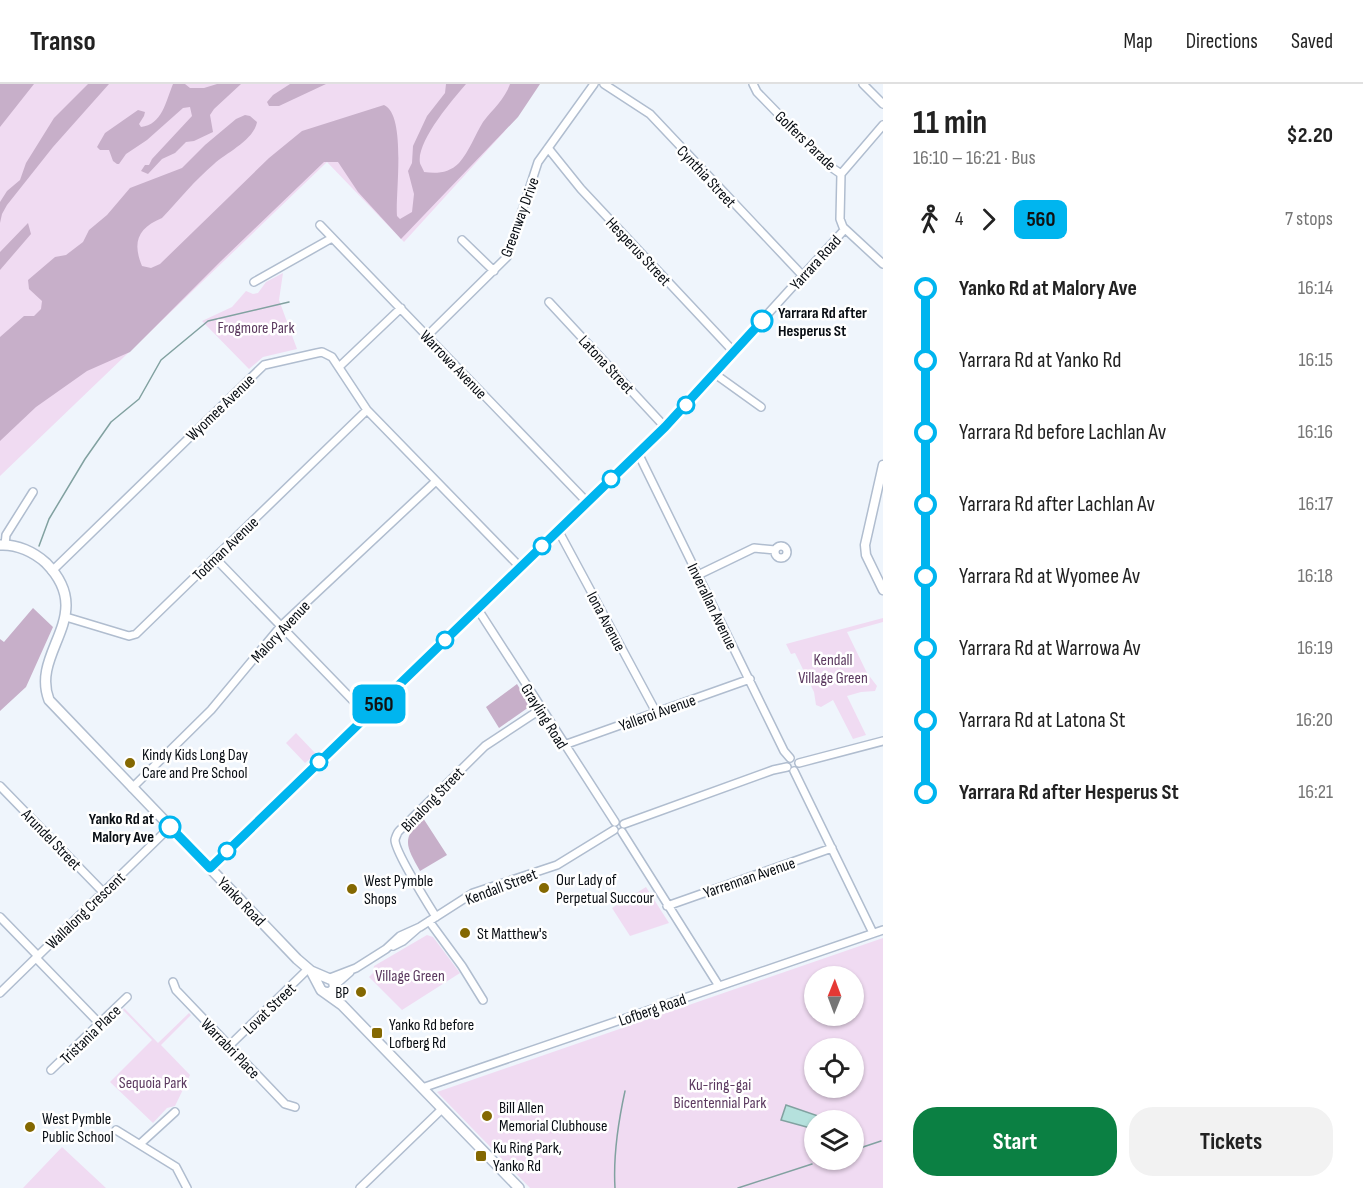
<!DOCTYPE html>
<meta charset="utf-8">
<style>
body{margin:0;font-family:"Sofia Sans Condensed",sans-serif;background:#f2f2f2;color:#222;height:100vh;display:flex;flex-direction:column;font-size:22px;white-space:nowrap}
*{box-sizing:border-box;margin:0}
p{font-size:20px;color:#767676}
.icon{flex:none;width:33px;height:33px;fill:none;stroke:currentColor;stroke-width:2;stroke-linecap:round;stroke-linejoin:round}
.map{position:relative;flex:1;overflow:hidden}
.drawer{display:flex;flex-direction:column;background:#fff;width:480px}
.drawer>*{flex:none}
.badge{padding:0 12px;border-radius:9px;font-size:21px;line-height:39px}
.needle{width:39px;rotate:1deg}
.fabs{position:absolute;left:804px;top:882px;display:grid;gap:12px}
.fabs a{display:grid;place-items:center;width:60px;height:60px;border-radius:50%;background:#fff;box-shadow:0 2px 4px #0004;font-size:30px}
.map>.badge{position:absolute;translate:-50% -50%;box-shadow:0 0 0 3px #fff}
.legs{display:flex;align-items:center;gap:9px;height:66px;padding:0 30px;font-size:20px}
.legs p{margin-inline-start:auto}
.head{display:flex;align-items:center;justify-content:space-between;height:102px;padding:0 30px}
h1{font-size:33px;font-weight:700;line-height:45px}
.action{display:flex;gap:12px;margin-top:auto;padding:12px 30px}
.action a{flex:1;height:69px;border-radius:24px;background:#0b8043;color:#fff;font-size:24px;font-weight:700;line-height:69px;text-align:center}
.action a+a{background:#f2f2f2;color:#222}
ul{padding:0 30px;list-style:none}
li{display:flex;align-items:center;gap:21px;height:72px;font-size:22px}
li i{display:grid;place-items:center;width:9px;height:100%;margin:0 8px;background:currentColor}
li i::after{content:'';width:15px;height:15px;margin:-8px;border:4px solid;border-radius:50%;background:#fff}
li p{margin-inline-start:auto}
li:first-child i{background:linear-gradient(#0000 50%,currentColor 0)}
li:last-child i{background:linear-gradient(currentColor 50%,#0000 0)}
header{display:flex;align-items:center;gap:36px;box-sizing:border-box;height:84px;padding:0 30px;background:#fff;border-bottom:2px solid #e0e0e0}
header strong{font-size:28px}
nav{display:flex;gap:33px;margin-inline-start:auto;font-size:21px}
main{display:flex;flex:1;min-height:0}
.map>svg:first-child{display:block}
.green{fill:#f0dbf2;fill-rule:evenodd}
.forest{fill:#c7afc9}
.water{fill:#b5e1dd;stroke:#81a1a0;stroke-width:1.5}
.lines{fill:none;stroke-linecap:round;stroke-linejoin:round}
.stream{stroke:#81a1a0;stroke-width:1.5}
.minor-casing{stroke:#b0bdcf;stroke-width:10}
.tertiary-casing{stroke:#b0bdcf;stroke-width:11}
.secondary-casing{stroke:#b0bdcf;stroke-width:12}
.minor{stroke:#fff;stroke-width:7}
.tertiary{stroke:#fff;stroke-width:8}
.secondary{stroke:#fff;stroke-width:9}
.line-1-casing{stroke:#fff;stroke-width:14}
.line-1{stroke:#00b5ef;stroke-width:9}
.stop-1-dot{fill:#fff;stroke:#00b5ef;stroke-width:3}
.poi-dot{fill:#846801;stroke:#fff;stroke-width:2}
.labels{text-anchor:middle;stroke-width:5;stroke-linejoin:round;paint-order:stroke}
.street-label{font-size:16px;fill:#080d13;stroke:#fff}
.stop-label{font-size:16px;font-weight:bold;fill:#080d13;stroke:#fff;text-anchor:start}
.park-label{font-size:16px;fill:#5c3a60;stroke:#fff}
.poi-label{font-size:16px;fill:#080d13;stroke:#fff;text-anchor:start}
</style>
<header>
<strong>Transo</strong>
<nav><a>Map</a><a>Directions</a><a>Saved</a></nav>
</header>
<main>
<div class="map">
<svg width="883" height="1104" viewBox="0 0 883 1104">
<rect width="100%" height="100%" fill="#eff5fc"/>
<path class="green" d="M0,0H538L504,48L404,158L327,78L0,392Z
M283,189L279,216L297,265L263,273L249,285L202,237L232,223L246,207L253,210L258,209L266,198Z
M883,534V538L847,548L867,589L877,602L875,607L861,608L847,612L866,651L853,655L833,616L821,623L816,621L814,608L795,569L791,570L786,560Z
M296,649L316,670L305,679L286,659Z
M646,803L669,839L630,852L612,824Z
M427,851L433,853L460,889L402,926L369,893L373,889L374,882Z
M883,854V1104H530L437,1008ZM814,892H854V932H814ZM814,964H854V1004H814ZM814,1036H854V1076H814Z
M124,924L158,959L189,929L191,931L161,961L190,991L175,1022L167,1024L153,1039L110,998L152,956L123,926Z
M62,1063L106,1104H23Z"/>
<path class="forest" d="M0,0H34L0,43Z
M88,0H109L53,63L7,121L2,130L0,139V118L7,107L20,96L26,79L54,34Z
M173,0H185L190,4H204L217,0H241L214,25L210,31L213,48L194,57L186,58L175,69L162,75L148,90L141,87L145,81H149L152,75L192,32L190,23L183,24L147,56L126,70L119,80H117L113,77L109,66H100L97,63L105,49L138,26L145,28L144,32L139,40L141,43C162,41 166,17 173,0Z
M290,0H326L279,22H269L267,18L273,11Z
M446,0H466C453,15 416,58 420,79C420,80 424,87 424,88C437,90 449,89 459,79C469,68 475,51 483,38C492,26 505,15 510,0H540L518,33L401,155L358,108L338,78H324L221,177L130,268L87,287L36,323L0,357V253L24,232H34L41,225L42,217L29,205L28,196L55,173L66,171L83,158L89,146L107,131L130,104L182,84L205,61L236,35L245,31L250,32L257,38C254,56 226,69 214,80C195,96 179,116 162,134C138,144 132,158 142,182L151,184L160,180L269,74L302,47L384,21C407,31 395,111 397,132L400,135L412,128L414,110L408,87L412,79L413,62L427,32L445,9Z
M28,139L31,150L0,186V168Z
M33,524L53,543L26,603L0,627V555L4,558Z
M517,600L528,618L529,623L499,644L486,623Z
M423,734L447,771L420,787C407,763 400,755 423,734Z"/>
<path class="water" d="M786,1021L827,1035L826,1036H814V1045L781,1036Z"/>
<g class="lines">
<path class="stream" d="M39,462L49,435L85,375L111,338L139,315L161,276L208,237L289,218
M854,1066L881,1057
M823,1076H824
M615,1104C613,1071 618,1039 625,1007
M738,1104L812,1080"/>
<defs>
<path id="minor" d="M604,0L650,30L803,192
M753,0L757,8L828,81L841,90
M863,0L883,20
M548,64L581,105L734,268
M841,90L840,135L843,143L883,180
M841,90L883,41
M320,141L587,418
M462,156L494,187
M254,198L332,154
M549,218L665,343
M427,252L507,173L538,78L594,0
M339,283L401,224
M715,290L761,323
M638,369L784,667L790,674
M558,446L656,628
M5,461L6,451L33,408
M775 468a6 6 0 1 1 12 0a6 6 0 1 1-12 0Z
M215,474L367,631
M52,487L264,281L317,269L322,268L332,273L367,326L520,483
M698,491L754,464L775,466
M477,524L615,738
M66,533L129,552L136,550L367,326
M564,661L750,595
M799,679L883,657
M794,687L873,849
M0,702L104,809
M132,704L211,626L281,542L436,397
M624,740L773,686L787,683
M622,748L719,902
M210,784L665,343L845,145
M667,822L832,764
M0,833L38,872
M436,833C428,820 395,768 395,756C395,755 398,747 399,747L485,662L541,625
M429,837L462,882L483,916
M393,862L403,857L418,844
M36,874L100,940
M330,894L356,884L386,865L400,852L420,843L473,809L557,781L614,746
M173,898L176,906L285,1020L295,1023
M334,902L350,888
M0,909L170,743
M229,962L308,885
M51,986L127,913
M422,1004L883,846
M116,1046L176,1083L187,1104
M140,1060L175,1028
M360,1104L442,1025"/>
<path id="tertiary" d="M883,381L865,461L866,471L883,506"/>
<path id="secondary" d="M0,461C17,460 34,468 46,479C98,532 30,567 49,616L297,875L311,887L332,896C337,903 333,910 324,908
M311,887L321,906L342,921L519,1104"/>
</defs>
<use href="#minor" class="minor-casing"/>
<use href="#tertiary" class="tertiary-casing"/>
<use href="#secondary" class="secondary-casing"/>
<use href="#minor" class="minor"/>
<use href="#tertiary" class="tertiary"/>
<use href="#secondary" class="secondary"/>
</g>
<g class="lines">
<defs>
<path id="line-1" d="M170,743L210,784L665,343L762,237"/>
</defs>
<use href="#line-1" class="line-1-casing"/>
<use href="#line-1" class="line-1"/>
</g>
<g class="stop-1-dot">
<circle cx="762" cy="237" r="10"/>
<circle cx="686" cy="321" r="8"/>
<circle cx="611" cy="395" r="8"/>
<circle cx="542" cy="462" r="8"/>
<circle cx="445" cy="556" r="8"/>
<circle cx="319" cy="678" r="8"/>
<circle cx="170" cy="743" r="10"/>
<circle cx="227" cy="767" r="8"/>
</g>
<g class="poi-dot">
<circle cx="130" cy="679" r="6"/>
<circle cx="544" cy="804" r="6"/>
<circle cx="352" cy="805" r="6"/>
<circle cx="465" cy="849" r="6"/>
<circle cx="361" cy="908" r="6"/>
<rect x="371" y="943" width="12" height="12" rx="3"/>
<circle cx="487" cy="1032" r="6"/>
<circle cx="30" cy="1043" r="6"/>
<rect x="475" y="1066" width="12" height="12" rx="3"/>
</g>
<g class="labels">
<g class="street-label">
<text transform="translate(806 56) rotate(44)" y="6">Golfers Parade</text>
<text transform="translate(707 92) rotate(47)" y="6">Cynthia Street</text>
<text transform="translate(519 133) rotate(-70)" y="6">Greenway Drive</text>
<text transform="translate(639 167) rotate(47)" y="6">Hesperus Street</text>
<text transform="translate(815 178) rotate(-48)" y="6">Yarrara Road</text>
<text transform="translate(454 280) rotate(46)" y="6">Warrowa Avenue</text>
<text transform="translate(607 280) rotate(47)" y="6">Latona Street</text>
<text transform="translate(220 323) rotate(-44)" y="6">Wyomee Avenue</text>
<text transform="translate(225 464) rotate(-44)" y="6">Todman Avenue</text>
<text transform="translate(713 522) rotate(64)" y="6">Inverallan Avenue</text>
<text transform="translate(607 537) rotate(62)" y="6">Iona Avenue</text>
<text transform="translate(280 547) rotate(-47)" y="6">Malory Avenue</text>
<text transform="translate(657 628) rotate(-20)" y="6">Yalleroi Avenue</text>
<text transform="translate(545 632) rotate(58)" y="6">Grayling Road</text>
<text transform="translate(432 715) rotate(-46)" y="6">Binalong Street</text>
<text transform="translate(52 755) rotate(46)" y="6">Arundel Street</text>
<text transform="translate(749 793) rotate(-19)" y="6">Yarrennan Avenue</text>
<text transform="translate(501 802) rotate(-21)" y="6">Kendall Street</text>
<text transform="translate(242 817) rotate(46)" y="6">Yanko Road</text>
<text transform="translate(85 826) rotate(-44)" y="6">Wallalong Crescent</text>
<text transform="translate(269 924) rotate(-44)" y="6">Lovat Street</text>
<text transform="translate(652 925) rotate(-19)" y="6">Lofberg Road</text>
<text transform="translate(90 950) rotate(-44)" y="6">Tristania Place</text>
<text transform="translate(231 964) rotate(46)" y="6">Warrabri Place</text>
</g>
<g class="stop-label">
<text x="778" y="234">Yarrara Rd after<tspan x="778" dy="18">Hesperus St</tspan></text>
<text x="154" y="740" text-anchor="end">Yanko Rd at<tspan x="154" dy="18">Malory Ave</tspan></text>
</g>
<g class="park-label">
<text x="256" y="249">Frogmore Park</text>
<text x="833" y="581">Kendall<tspan x="833" dy="18">Village Green</tspan></text>
<text x="410" y="897">Village Green</text>
<text x="153" y="1004">Sequoia Park</text>
<text x="720" y="1006">Ku-ring-gai<tspan x="720" dy="18">Bicentennial Park</tspan></text>
</g>
<g class="poi-label">
<text x="142" y="676">Kindy Kids Long Day<tspan x="142" dy="18">Care and Pre School</tspan></text>
<text x="556" y="801">Our Lady of<tspan x="556" dy="18">Perpetual Succour</tspan></text>
<text x="364" y="802">West Pymble<tspan x="364" dy="18">Shops</tspan></text>
<text x="477" y="855">St Matthew's</text>
<text x="349" y="914" text-anchor="end">BP</text>
<text x="389" y="946">Yanko Rd before<tspan x="389" dy="18">Lofberg Rd</tspan></text>
<text x="499" y="1029">Bill Allen<tspan x="499" dy="18">Memorial Clubhouse</tspan></text>
<text x="42" y="1040">West Pymble<tspan x="42" dy="18">Public School</tspan></text>
<text x="493" y="1069">Ku Ring Park,<tspan x="493" dy="18">Yanko Rd</tspan></text>
</g>
</g>
</svg>
<div class="fabs">
<a><svg class="needle" viewBox="-14 -14 28 28"><path d="M0-13l5 13h-10z" fill="#e53935"/><path d="M0 13l5-13h-10z" fill="#767676"/></svg></a>
<a><svg class="icon" aria-label="locate" viewBox="0 0 24 24"><circle cx="12" cy="12" r="6"/><path d="M12 2v4M12 18v4M2 12h4M18 12h4"/></svg></a>
<a><svg class="icon" aria-label="layers" viewBox="0 0 24 24"><path d="M12 4l9 5-9 5-9-5zM3 14l9 5 9-5"/></svg></a>
</div>
<b class="badge" style="left:379px;top:620px;background:#00b5ef;color:#111">560</b>
</div>
<section class="drawer">
<div class="head"><div><h1>11 min</h1><p>16:10 – 16:21 · Bus</p></div><b>$2.20</b></div>
<div class="legs"><svg class="icon" aria-label="walk" viewBox="0 0 24 24"><circle cx="13" cy="4" r="2"/><path d="M13 8l-2 6 4 7M11 14l-3 7M7 12l3-4h3l4 4"/></svg>4<svg class="icon" aria-label="forward" viewBox="0 0 24 24"><path d="M9 5l7 7-7 7"/></svg><b class="badge" style="background:#00b5ef;color:#111">560</b><p>7 stops</p></div>
<ul>
<li><i style="color:#00b5ef"></i><b>Yanko Rd at Malory Ave</b><p>16:14</p></li>
<li><i style="color:#00b5ef"></i><span>Yarrara Rd at Yanko Rd</span><p>16:15</p></li>
<li><i style="color:#00b5ef"></i><span>Yarrara Rd before Lachlan Av</span><p>16:16</p></li>
<li><i style="color:#00b5ef"></i><span>Yarrara Rd after Lachlan Av</span><p>16:17</p></li>
<li><i style="color:#00b5ef"></i><span>Yarrara Rd at Wyomee Av</span><p>16:18</p></li>
<li><i style="color:#00b5ef"></i><span>Yarrara Rd at Warrowa Av</span><p>16:19</p></li>
<li><i style="color:#00b5ef"></i><span>Yarrara Rd at Latona St</span><p>16:20</p></li>
<li><i style="color:#00b5ef"></i><b>Yarrara Rd after Hesperus St</b><p>16:21</p></li>
</ul>
<div class="action"><a>Start</a><a>Tickets</a></div>
</section>
</main>
